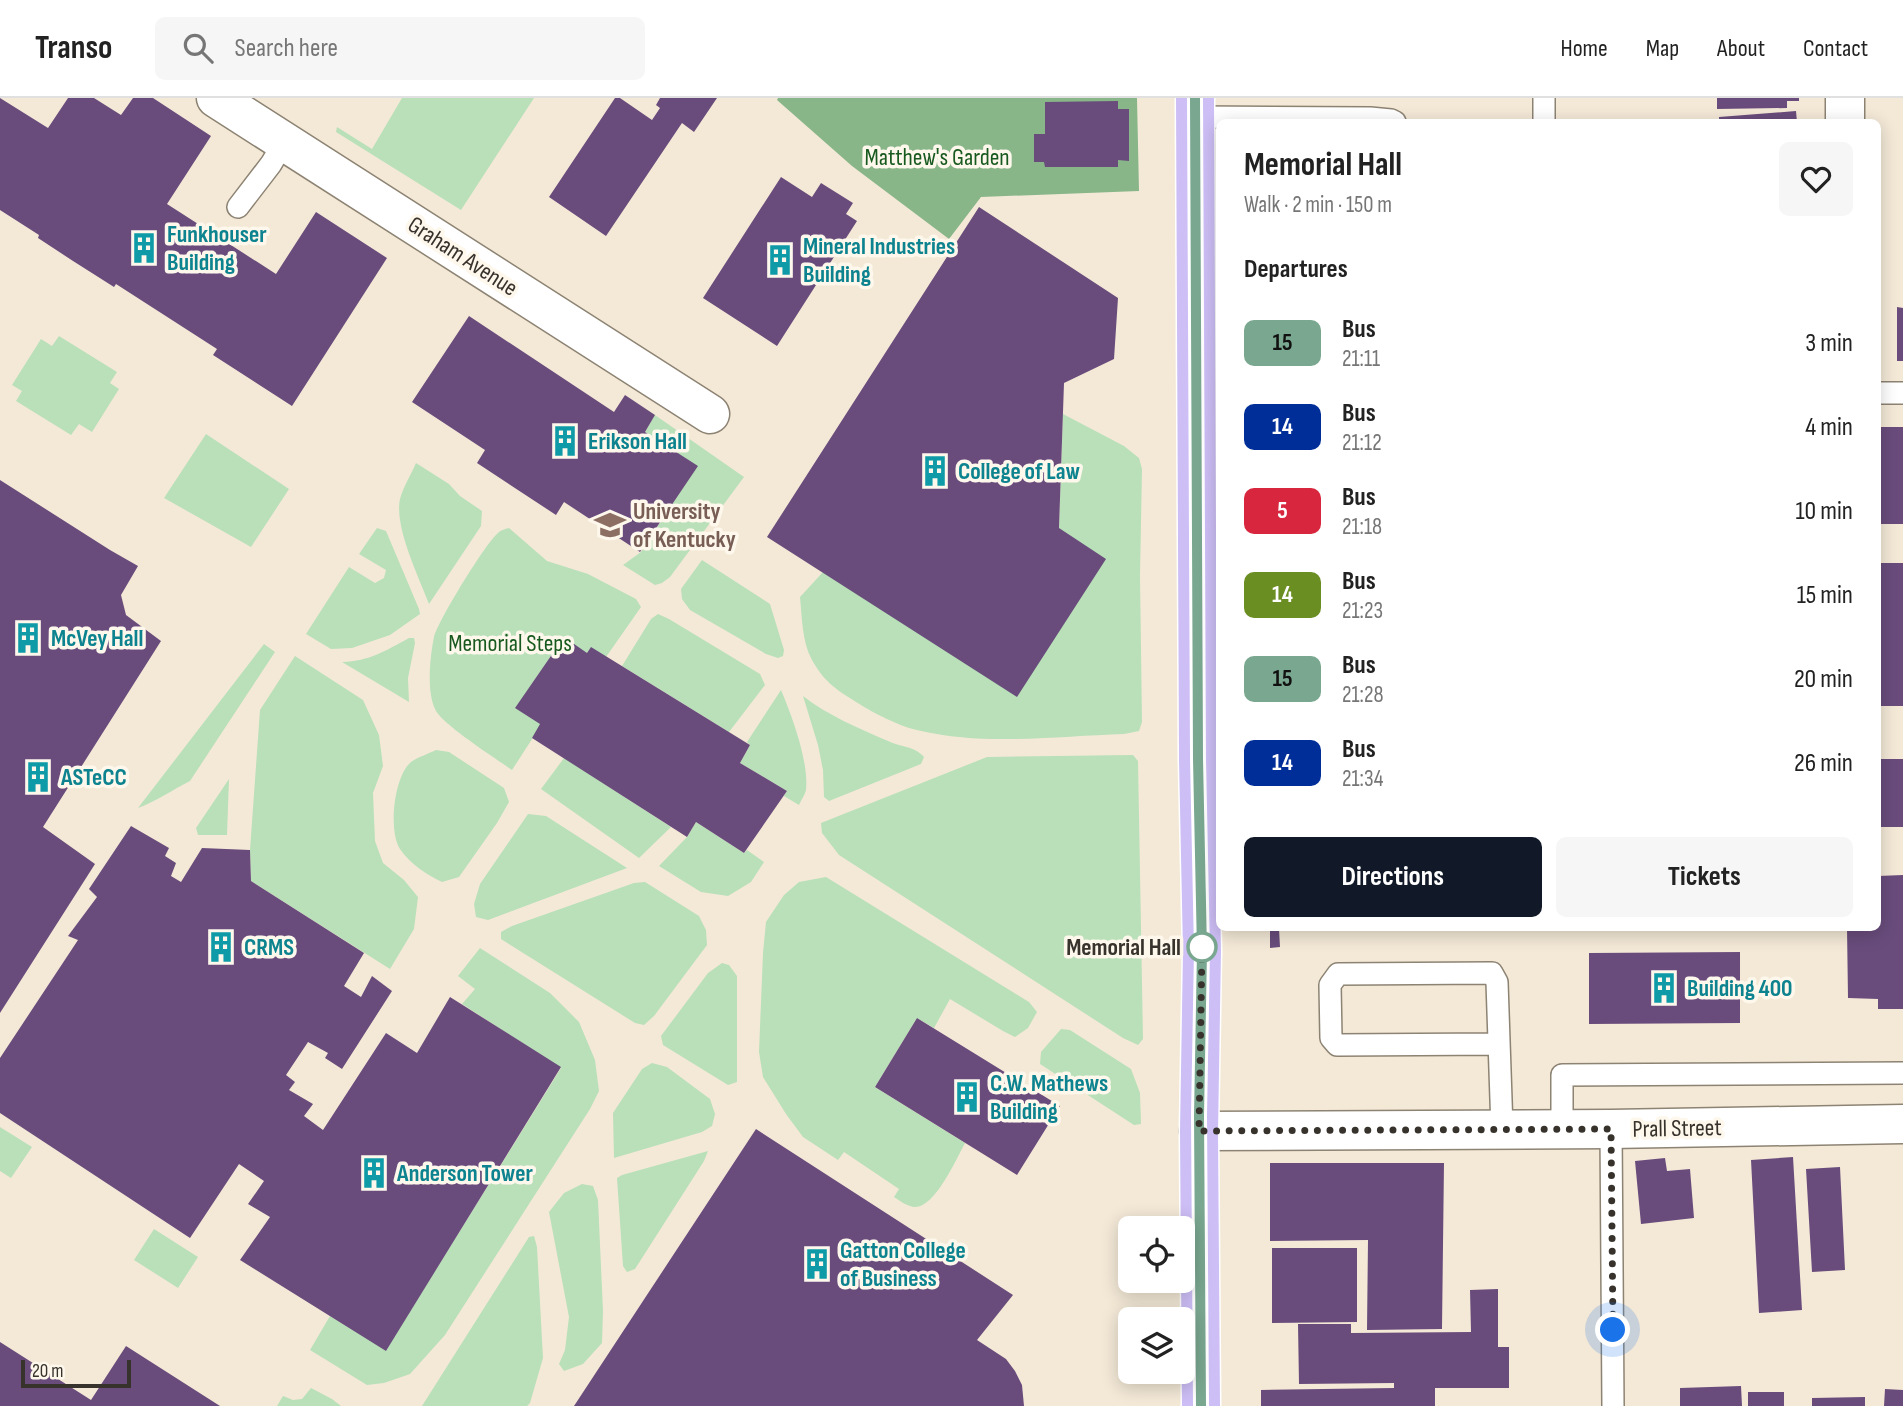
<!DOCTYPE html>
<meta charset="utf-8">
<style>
body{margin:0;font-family:"Sofia Sans Condensed",sans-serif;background:#f6f6f6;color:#222;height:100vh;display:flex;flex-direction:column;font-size:26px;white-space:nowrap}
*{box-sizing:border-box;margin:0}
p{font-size:23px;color:#767676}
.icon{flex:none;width:38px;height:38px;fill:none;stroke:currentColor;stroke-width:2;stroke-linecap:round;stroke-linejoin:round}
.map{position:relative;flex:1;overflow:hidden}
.side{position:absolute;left:1216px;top:21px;width:665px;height:812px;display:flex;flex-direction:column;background:#fff;border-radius:10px;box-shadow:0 4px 18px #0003}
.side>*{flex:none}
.badge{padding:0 14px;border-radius:10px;font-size:24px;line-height:46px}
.buttons{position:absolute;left:1118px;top:1118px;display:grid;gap:14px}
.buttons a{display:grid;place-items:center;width:77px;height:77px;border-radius:10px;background:#fff;box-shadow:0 4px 18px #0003;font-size:35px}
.scale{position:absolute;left:21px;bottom:18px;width:110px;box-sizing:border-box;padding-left:7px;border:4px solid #37332c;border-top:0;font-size:19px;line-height:24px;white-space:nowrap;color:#37332c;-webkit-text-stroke:5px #fdf7ec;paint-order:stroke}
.you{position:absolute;width:35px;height:35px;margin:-18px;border:5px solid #fff;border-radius:50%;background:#1a73e8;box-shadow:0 0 0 10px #1a73e833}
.map>.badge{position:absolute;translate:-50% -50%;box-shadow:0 0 0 4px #fff}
h2{padding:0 28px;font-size:26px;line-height:63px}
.round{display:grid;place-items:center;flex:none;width:74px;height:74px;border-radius:10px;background:#f6f6f6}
.headline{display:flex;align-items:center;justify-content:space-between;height:119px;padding:0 28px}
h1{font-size:33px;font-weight:700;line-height:52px}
.primary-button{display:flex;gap:14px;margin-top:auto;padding:14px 28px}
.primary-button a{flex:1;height:80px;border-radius:10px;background:#111827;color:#fff;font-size:28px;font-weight:700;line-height:80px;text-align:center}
.primary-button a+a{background:#f6f6f6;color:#222}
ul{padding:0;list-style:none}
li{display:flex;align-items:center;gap:21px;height:84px;padding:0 28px}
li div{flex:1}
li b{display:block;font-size:26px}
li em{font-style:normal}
li .badge{min-width:77px;font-weight:700;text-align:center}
header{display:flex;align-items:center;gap:42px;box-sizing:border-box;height:98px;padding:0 35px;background:#fff;border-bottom:2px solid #e0e0e0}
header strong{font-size:33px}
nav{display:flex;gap:38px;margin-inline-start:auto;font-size:24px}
.search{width:490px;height:63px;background:#f6f6f6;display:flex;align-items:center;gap:18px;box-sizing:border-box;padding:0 24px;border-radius:10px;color:#767676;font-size:26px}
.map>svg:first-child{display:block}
.green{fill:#b9e0b9}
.forest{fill:#88b689}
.building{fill:#694c7c}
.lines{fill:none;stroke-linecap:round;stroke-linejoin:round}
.service-casing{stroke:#8d8373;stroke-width:24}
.minor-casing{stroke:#8d8373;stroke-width:41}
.primary-casing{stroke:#fff;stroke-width:41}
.service{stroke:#fff;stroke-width:21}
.minor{stroke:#fff;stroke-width:38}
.primary{stroke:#cdbef5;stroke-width:38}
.line-casing{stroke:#fff;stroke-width:16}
.line{stroke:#7aa790;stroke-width:10}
.walk{stroke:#37332c;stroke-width:7;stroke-dasharray:0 12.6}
.stop-dot{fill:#fff;stroke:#7aa790;stroke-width:3.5}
.labels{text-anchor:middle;stroke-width:7;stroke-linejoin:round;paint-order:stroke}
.park-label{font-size:24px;fill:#17591e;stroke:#fdf7ec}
.culture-label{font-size:24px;font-weight:bold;fill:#0d838f;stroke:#fdf7ec;text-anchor:start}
.street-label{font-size:24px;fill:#37332c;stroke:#fdf7ec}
.education-label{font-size:24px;font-weight:bold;fill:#785e54;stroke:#fdf7ec;text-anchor:start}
.stop-label{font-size:24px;font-weight:bold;fill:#37332c;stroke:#fdf7ec;text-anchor:end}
</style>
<header>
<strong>Transo</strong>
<div class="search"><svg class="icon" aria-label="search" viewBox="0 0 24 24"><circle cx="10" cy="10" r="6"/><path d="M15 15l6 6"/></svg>Search here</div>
<nav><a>Home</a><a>Map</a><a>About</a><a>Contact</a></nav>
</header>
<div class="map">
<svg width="1903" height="1308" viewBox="0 0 1903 1308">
<rect width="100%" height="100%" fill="#f4e9d7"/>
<path class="green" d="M402,0H534L461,112L336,34L337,29L372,51Z
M59,238L117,274L110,285L119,291L92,334L79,326L71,337L16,303L22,293L12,287L41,241L52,248Z
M1063,316L1124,348L1139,360L1142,371L1140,478L1142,624L1139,633L1124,636C1058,638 985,648 921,633C900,629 871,614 853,602C834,590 824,583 812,562C802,544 802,519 800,499L823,474L1059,430Z
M655,317L744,379L670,479L662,485L655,487L623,467L641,454L697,368L645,334Z
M206,336L289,391L251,449L164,400Z
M416,365L449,386L460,398L482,413L481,428L429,506C419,479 394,429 400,401C403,389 411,377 416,365Z
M377,430L386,433L419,511L420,516L390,537L352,550L331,551L306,536L349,469L375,485L384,480L386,472L359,456Z
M509,430L547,463L588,476L636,501L641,509L606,559L591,550L512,672C495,660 445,628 436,613C426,595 430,559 434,539C438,523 486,444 499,434C500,433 507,430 509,430Z
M702,462L770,506L784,552L783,558L778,560L766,556L690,512L682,501L681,491Z
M658,516L669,521L760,576L765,587L729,634L622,568L651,521Z
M409,540H414L415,545L408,580L409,604L342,564C370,563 385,553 409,540Z
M264,546L275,554L190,683C172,692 157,703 138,710Z
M295,558L363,602L379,637L383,668L373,695L375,743L383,765L404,782L418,799L414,831L390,871L251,783L250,752L260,612Z
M781,592C792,618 809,664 806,692C805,697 801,702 799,707L784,698L787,693L740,665L750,647L747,644Z
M803,598C829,618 858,630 888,643C900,649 915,648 924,659L921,666L829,703L824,699L823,672L818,647Z
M436,652L449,654L504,690L509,704L497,725L459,779L442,784C426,776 411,767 400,751C388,733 394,678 411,664C418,659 428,656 436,652Z
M1133,657L1138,663L1143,941L1138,947L1123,940L839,757L822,735L821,725L987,659Z
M564,660L671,729L639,760L541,691Z
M229,681L227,737H198L196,730Z
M528,716L546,718L627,770L488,822L476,819L474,806L480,786Z
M696,724L744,755L747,752L764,764L751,784L728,798L701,794L659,768L687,739Z
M826,779L1029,904L1037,914L1028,930L1015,939L1003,933L950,901L934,930L917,920L875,989L965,1045C956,1062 934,1111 914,1109C907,1108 900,1103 894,1099L899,1091L844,1054L838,1062L803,1039L786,1016L763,979L759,954L763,855L766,824L784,797L799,784Z
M645,784L699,818L706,832L707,847L654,918L644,927L635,925L501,841V834L512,828L634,785Z
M480,850L550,895L579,924L595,962L599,993L590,1011L445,1237L410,1276L384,1285L367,1287L310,1252L330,1218L386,1252L561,970L462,906L475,891L458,878Z
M722,865L729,867L737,878V984L728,987L663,947L661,938L708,875Z
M1061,931L1070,932L1131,971L1140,995L1141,1026L1134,1027L1040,966L1041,954Z
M652,965L667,969L710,1001L715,1016L712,1028L702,1034L614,1060L613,1015L642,971Z
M0,1029L32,1049L11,1080L0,1073Z
M708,1053L704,1063L635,1171L627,1174L623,1168L617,1080L622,1077Z
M582,1086L593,1088L598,1102L603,1213L602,1245L583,1266L564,1273L559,1266L565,1252L569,1219L549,1114L564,1095Z
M154,1131L198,1159L178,1190L134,1162Z
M534,1138L537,1149L543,1260L530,1305L527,1308H422L529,1139Z
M311,1290L332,1301L341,1308H277L283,1298L293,1302L302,1301Z"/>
<path class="forest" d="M778,0H1137L1139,93L981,99L949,141L852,68L777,2Z"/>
<path class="building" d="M0,0L48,30L68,0H94L121,17L133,0H153L211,38L167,106L276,176L316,114L387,160L292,308L213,257L217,251L116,186L114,189L73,163L38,140L39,137L0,112Z
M615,0H620L652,22L660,10L656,7L660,0H717L694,34L682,25L606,138L549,99Z
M1717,0H1799V3H1787V10L1717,11Z
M1118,3V11H1129V63L1118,62V69H1045L1044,64H1034V36H1045V4Z
M1796,13L1797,24H1719V19Z
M781,79L812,99L821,85L853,105L846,116L857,123L777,248L703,200Z
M979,109L1118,200L1114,261L1064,285L1059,430L1106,461L1017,599L767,439Z
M1897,209L1903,210V263H1897Z
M469,218L614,314L625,297L655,317L645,334L698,368L640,454L564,404L556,417L477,365L485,352L412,304Z
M1878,329H1903V426H1878Z
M0,382L110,452L138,468L121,497L126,517L161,543L43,729L95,766L0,915Z
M1878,465H1903V608H1878Z
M564,539L587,555L591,549L750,647L740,665L787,693L744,755L696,724L687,739L532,640L540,626L515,610Z
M1878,661H1903V729H1878Z
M131,728L169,750L165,758L176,765L171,778L181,784L202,750L250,752L251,783L364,855L344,888L361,899L372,878L392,893L342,971L325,960L328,955L308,944L286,977L295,984L289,992L313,1006L304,1018L323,1032L386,935L417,955L450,899L561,969L386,1253L240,1162L270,1119L248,1106L264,1083L239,1066L190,1140L0,1015V960L78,842L68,838L97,799L89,791Z
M1903,777V911H1878V901L1848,900L1847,830H1878V778Z
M1279,830L1280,849L1270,850V831Z
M1740,854V925L1589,926V855Z
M917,920L1060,1008L1017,1077L875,989Z
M756,1031L1013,1197L977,1242L1006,1261L1015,1273L1022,1287L1024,1308H574Z
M1793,1059L1802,1212L1759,1215L1751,1062Z
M1665,1060L1667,1073L1690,1071L1694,1120L1641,1126L1635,1063Z
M1270,1065H1444L1442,1231L1367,1232L1368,1142L1270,1143Z
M1840,1069L1845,1172L1812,1174L1806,1071Z
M1272,1150H1357V1224L1272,1225Z
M1498,1191V1249H1509V1290H1435V1308H1261V1292L1394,1290V1285L1299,1286L1298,1226H1351V1235L1471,1234L1470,1192Z
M0,1244L91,1302L126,1248L220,1308H0Z
M1741,1288L1742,1308H1680V1290Z
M1885,1291L1903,1292V1308H1884Z
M1748,1294H1784V1308H1748Z
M1865,1299V1308H1812V1300Z"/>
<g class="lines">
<defs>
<path id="service" d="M1544,0V24
M1195,19L1370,20L1391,22L1395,24
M238,109L271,66L284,44
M1878,295H1903
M1499,946L1337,947L1331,940L1330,887L1338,876L1492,875L1497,884L1502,1031
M1562,1030V977L1903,975
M1611,1031L1613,1308"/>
<path id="minor" d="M216,0L710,316
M1845,24V0
M1199,1033L1611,1031L1903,1026"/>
<path id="primary" d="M1195,0L1198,661L1202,853L1199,1033L1201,1308"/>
</defs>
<use href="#service" class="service-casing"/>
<use href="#minor" class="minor-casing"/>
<use href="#primary" class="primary-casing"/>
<use href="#service" class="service"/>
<use href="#minor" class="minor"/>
<use href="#primary" class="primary"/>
</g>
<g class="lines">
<defs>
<path id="line" d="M1195,0L1198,661L1202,853L1199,1018L1201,1308"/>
</defs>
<use href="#line" class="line-casing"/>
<use href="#line" class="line"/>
<path class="walk" d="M1202,849L1199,1033L1611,1031L1613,1232"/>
</g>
<defs>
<symbol id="building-bare" viewBox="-9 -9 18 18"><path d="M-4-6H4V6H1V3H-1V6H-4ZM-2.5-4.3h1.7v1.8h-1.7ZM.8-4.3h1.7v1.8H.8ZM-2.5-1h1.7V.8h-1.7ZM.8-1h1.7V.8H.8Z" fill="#0f9aa8" stroke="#fdf7ec" stroke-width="2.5" paint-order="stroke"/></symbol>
<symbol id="university-bare" viewBox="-9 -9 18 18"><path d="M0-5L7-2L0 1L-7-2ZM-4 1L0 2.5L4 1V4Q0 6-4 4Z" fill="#8d6e63" stroke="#fdf7ec" stroke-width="2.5" paint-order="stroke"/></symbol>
</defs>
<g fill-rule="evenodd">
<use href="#building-bare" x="122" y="128" width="44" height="44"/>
<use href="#building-bare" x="758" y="140" width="44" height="44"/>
<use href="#building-bare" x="543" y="321" width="44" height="44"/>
<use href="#building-bare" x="913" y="351" width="44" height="44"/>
<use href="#university-bare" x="588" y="405" width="44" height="44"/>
<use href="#building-bare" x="6" y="518" width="44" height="44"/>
<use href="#building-bare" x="16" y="657" width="44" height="44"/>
<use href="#building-bare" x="199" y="827" width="44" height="44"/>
<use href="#building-bare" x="1642" y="868" width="44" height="44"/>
<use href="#building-bare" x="945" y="977" width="44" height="44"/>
<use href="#building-bare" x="352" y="1053" width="44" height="44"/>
<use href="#building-bare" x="795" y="1144" width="44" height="44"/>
</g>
<circle class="stop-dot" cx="1202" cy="849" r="14"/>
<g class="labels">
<g class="park-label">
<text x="937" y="67">Matthew's Garden</text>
<text x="510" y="553">Memorial Steps</text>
</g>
<g class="culture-label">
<text x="167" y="144">Funkhouser<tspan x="167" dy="28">Building</tspan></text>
<text x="803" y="156">Mineral Industries<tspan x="803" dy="28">Building</tspan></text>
<text x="588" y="351">Erikson Hall</text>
<text x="958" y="381">College of Law</text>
<text x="51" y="548">McVey Hall</text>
<text x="61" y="687">ASTeCC</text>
<text x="244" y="857">CRMS</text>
<text x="1687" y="898">Building 400</text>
<text x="990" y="993">C.W. Mathews<tspan x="990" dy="28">Building</tspan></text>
<text x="397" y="1083">Anderson Tower</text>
<text x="840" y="1160">Gatton College<tspan x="840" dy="28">of Business</tspan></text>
</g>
<g class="street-label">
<text transform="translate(463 158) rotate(33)" y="8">Graham Avenue</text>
<text transform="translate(1677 1030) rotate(-1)" y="8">Prall Street</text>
</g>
<g class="education-label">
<text x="633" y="421">University<tspan x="633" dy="28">of Kentucky</tspan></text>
</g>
<g class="stop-label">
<text x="1181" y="857">Memorial Hall</text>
</g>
</g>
</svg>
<div class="buttons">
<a><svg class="icon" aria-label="locate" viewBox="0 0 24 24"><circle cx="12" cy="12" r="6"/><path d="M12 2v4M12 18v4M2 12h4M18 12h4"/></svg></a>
<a><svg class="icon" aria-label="layers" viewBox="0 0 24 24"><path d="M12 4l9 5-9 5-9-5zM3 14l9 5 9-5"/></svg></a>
</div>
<div class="scale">20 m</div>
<div class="you" style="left:1613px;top:1232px"></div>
<section class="side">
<div class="headline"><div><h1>Memorial Hall</h1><p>Walk · 2 min · 150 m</p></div><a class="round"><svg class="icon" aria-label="heart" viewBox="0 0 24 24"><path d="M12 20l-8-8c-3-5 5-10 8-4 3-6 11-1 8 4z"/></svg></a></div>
<h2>Departures</h2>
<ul>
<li><span class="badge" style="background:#7aa790;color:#111">15</span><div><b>Bus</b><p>21:11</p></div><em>3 min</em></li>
<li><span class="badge" style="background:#002e98;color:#fff">14</span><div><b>Bus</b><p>21:12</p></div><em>4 min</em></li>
<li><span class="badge" style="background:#d7263d;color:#fff">5</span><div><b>Bus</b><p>21:18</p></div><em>10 min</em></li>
<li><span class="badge" style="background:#6b8e23;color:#fff">14</span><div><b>Bus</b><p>21:23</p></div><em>15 min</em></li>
<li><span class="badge" style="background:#7aa790;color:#111">15</span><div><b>Bus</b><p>21:28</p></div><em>20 min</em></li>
<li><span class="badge" style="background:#002e98;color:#fff">14</span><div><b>Bus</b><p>21:34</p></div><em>26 min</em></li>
</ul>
<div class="primary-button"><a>Directions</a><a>Tickets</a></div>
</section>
</div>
